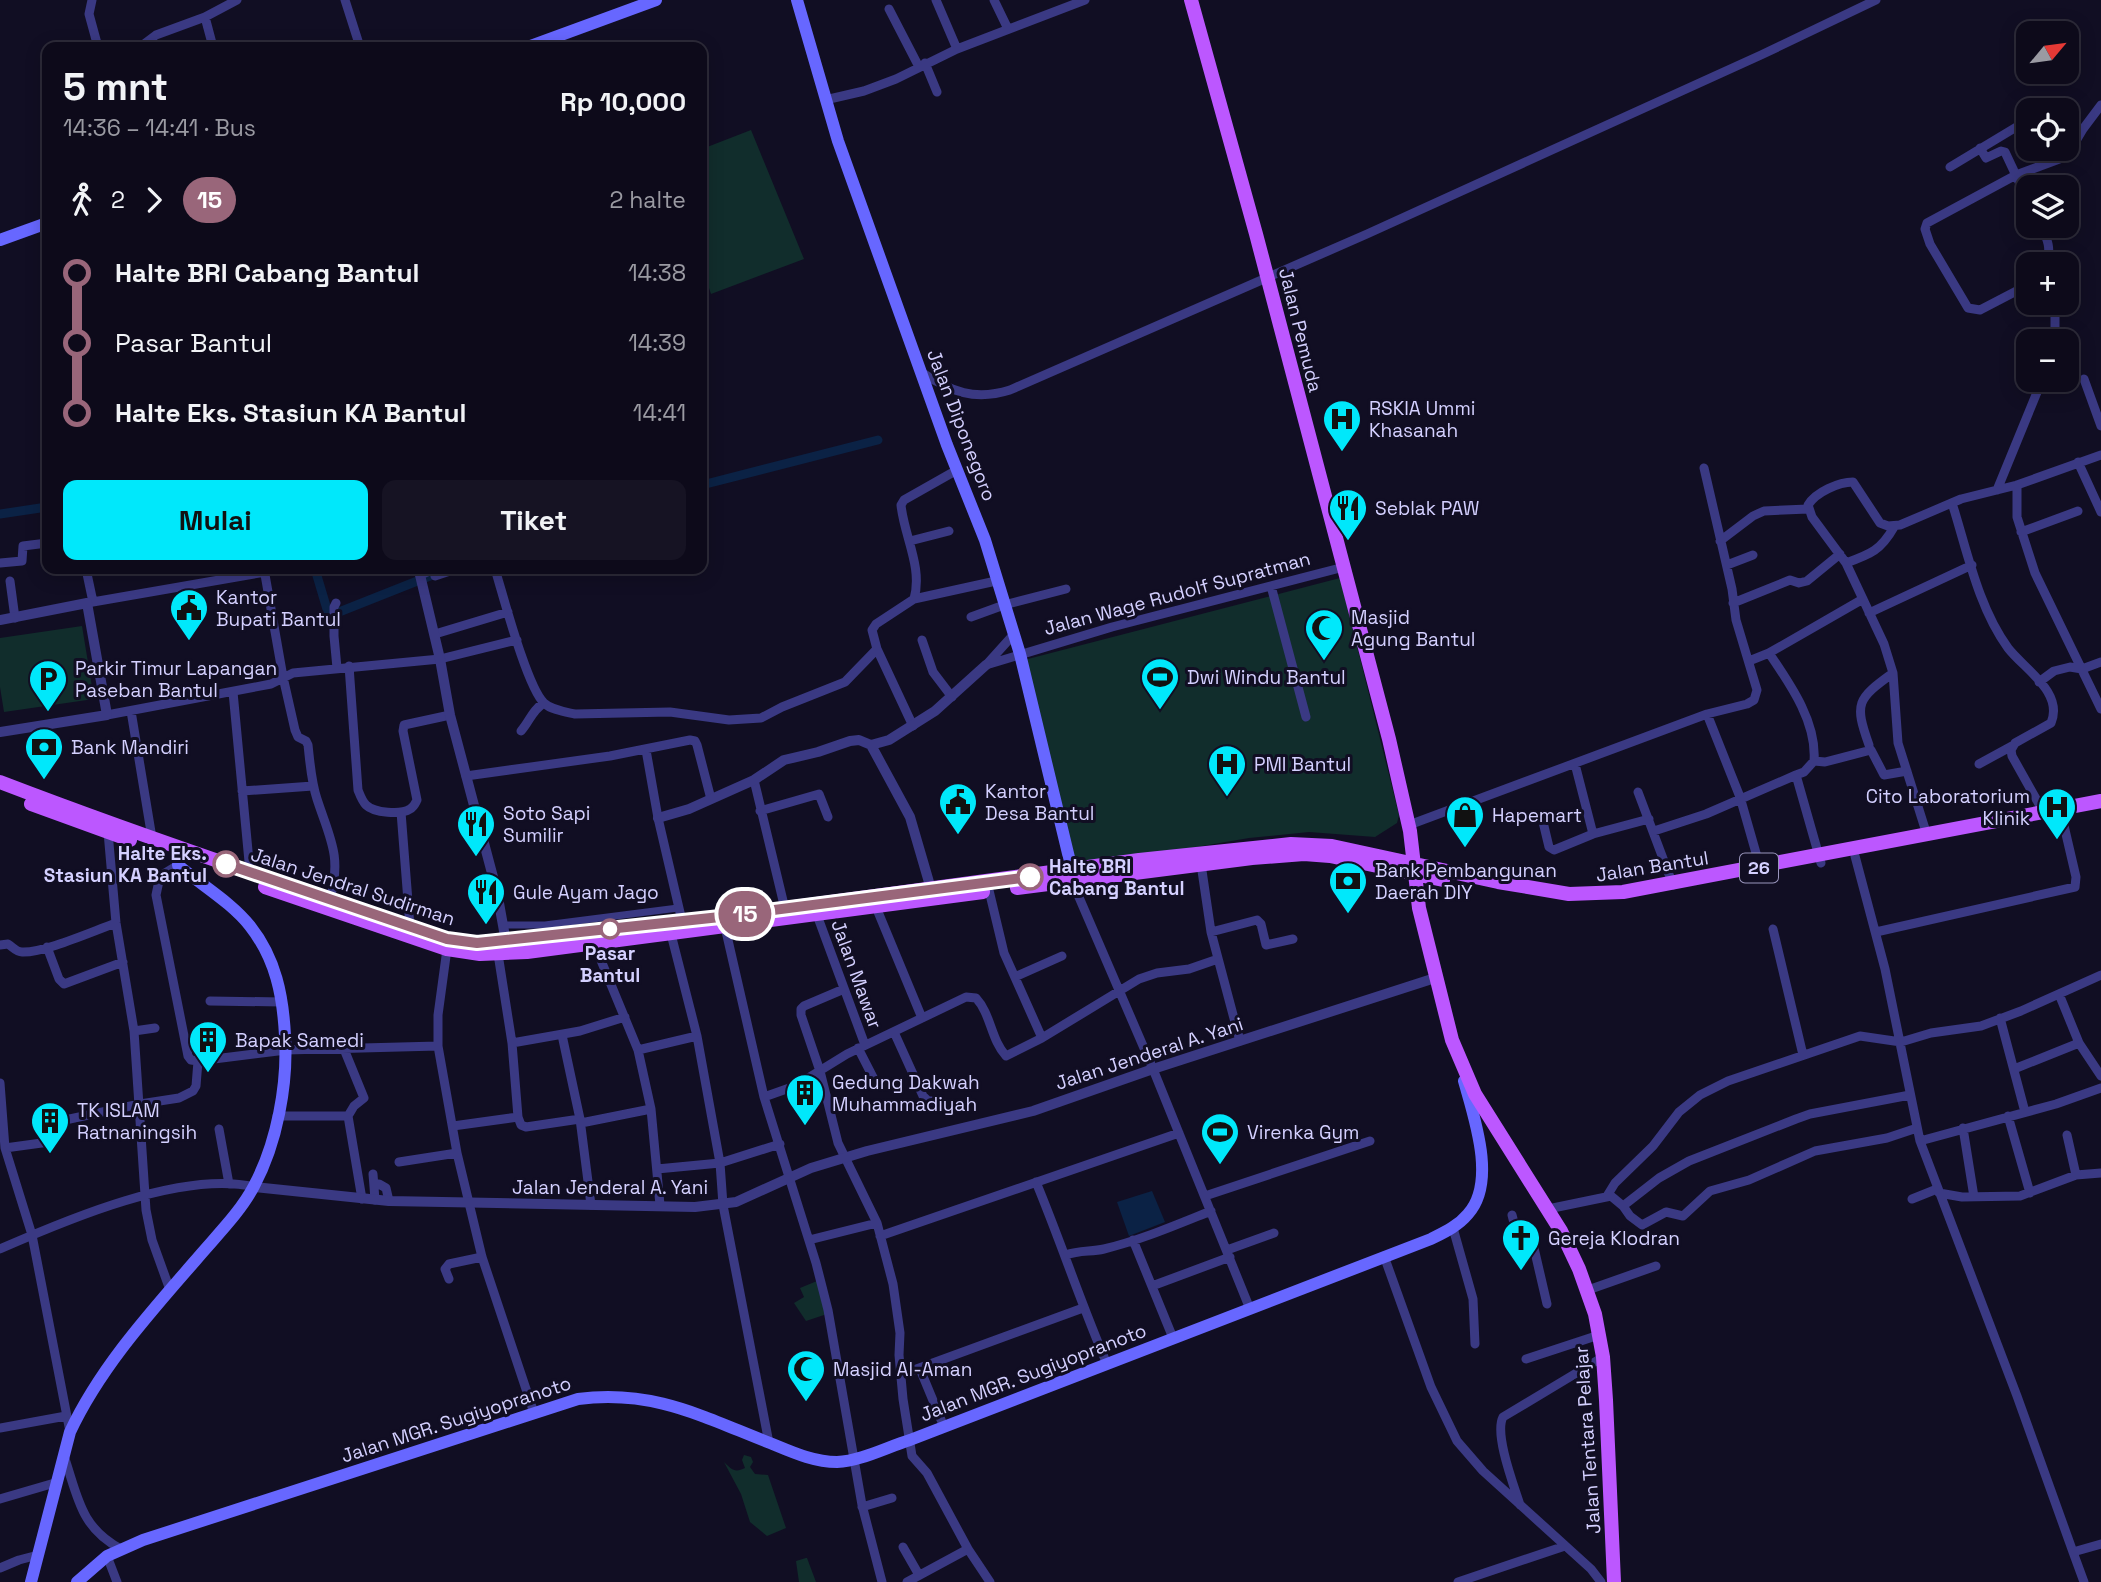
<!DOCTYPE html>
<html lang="id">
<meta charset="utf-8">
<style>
body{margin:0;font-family:"Space Grotesk",sans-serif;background:#161323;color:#f1f3f6;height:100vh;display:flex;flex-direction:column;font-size:26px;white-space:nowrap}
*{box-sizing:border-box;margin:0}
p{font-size:23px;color:#9a9aa2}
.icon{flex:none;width:38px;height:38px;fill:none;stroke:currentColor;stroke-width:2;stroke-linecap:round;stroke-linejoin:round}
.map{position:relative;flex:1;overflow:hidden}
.drawer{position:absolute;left:42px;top:42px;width:665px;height:532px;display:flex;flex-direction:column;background:#0d0a1a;border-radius:14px;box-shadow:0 4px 18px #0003,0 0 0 2px #2d2b39}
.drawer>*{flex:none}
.badge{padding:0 14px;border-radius:23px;font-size:24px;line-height:46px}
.needle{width:46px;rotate:61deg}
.tools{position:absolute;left:2016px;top:21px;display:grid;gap:14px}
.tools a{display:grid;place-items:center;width:63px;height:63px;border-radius:14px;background:#0d0a1a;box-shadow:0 4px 18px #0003,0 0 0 2px #2d2b39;font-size:35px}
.map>.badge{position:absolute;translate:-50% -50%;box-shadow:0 0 0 4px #fff}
.legs{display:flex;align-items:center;gap:10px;height:77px;padding:0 21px;font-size:23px}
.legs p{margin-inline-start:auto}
.summary{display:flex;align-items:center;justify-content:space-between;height:119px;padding:0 21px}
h1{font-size:38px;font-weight:700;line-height:52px}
.cta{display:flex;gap:14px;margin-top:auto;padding:14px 21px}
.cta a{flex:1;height:80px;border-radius:14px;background:#00e8fb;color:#111;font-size:28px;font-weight:700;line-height:80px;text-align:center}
.cta a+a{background:#161323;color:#f1f3f6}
ul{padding:0 21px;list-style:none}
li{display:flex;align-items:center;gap:24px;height:70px;font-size:26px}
li i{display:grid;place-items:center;width:10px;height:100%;margin:0 9px;background:currentColor}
li i::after{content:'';width:18px;height:18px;margin:-9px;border:5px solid;border-radius:50%;background:#0d0a1a}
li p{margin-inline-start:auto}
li:first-child i{background:linear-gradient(#0000 50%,currentColor 0)}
li:last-child i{background:linear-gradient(currentColor 50%,#0000 0)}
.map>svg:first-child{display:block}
.green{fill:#112d2c}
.water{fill:#0b2245}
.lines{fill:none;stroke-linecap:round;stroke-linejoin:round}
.canal{stroke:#0b2245;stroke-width:9}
.pedestrian{stroke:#3a3983;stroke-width:7}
.minor{stroke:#3a3983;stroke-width:9}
.tertiary{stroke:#3a3983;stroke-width:10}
.secondary{stroke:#6767ff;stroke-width:12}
.primary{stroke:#bc57ff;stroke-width:14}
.line-1-casing{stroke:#fff;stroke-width:16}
.line-1{stroke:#99667a;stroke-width:10}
.stop-1-dot{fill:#fff;stroke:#99667a;stroke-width:3.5}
.labels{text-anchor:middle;stroke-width:6;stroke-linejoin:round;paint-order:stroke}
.shield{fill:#110e23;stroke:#9a96bd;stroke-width:2}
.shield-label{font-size:18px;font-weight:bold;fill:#d4d0ff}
.street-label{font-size:19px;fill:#d4d0ff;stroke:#110e23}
.poi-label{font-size:19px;fill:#d4d0ff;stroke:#110e23;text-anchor:start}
.stop-label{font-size:19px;font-weight:bold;fill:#d4d0ff;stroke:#110e23;text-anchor:end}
</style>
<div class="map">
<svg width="2101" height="1582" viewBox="0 0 2101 1582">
<rect width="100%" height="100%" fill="#110e23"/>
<path class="green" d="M751,130L804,259L711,294L702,267V149Z
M1340,578L1399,815L1397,823L1375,837L1309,832L1249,838L1073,868L1024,660Z
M82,626L94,699L4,712L0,687V638Z
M817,1281L827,1314L806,1321L794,1303L804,1297L800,1288Z
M744,1455L751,1457L753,1462L750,1467L755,1474L768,1475L786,1528L767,1536L750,1522L741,1494L724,1462C732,1470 735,1473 745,1468L742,1460Z
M806,1558H807L816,1582H799L796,1561Z"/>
<path class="water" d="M1152,1191L1165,1222L1129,1236L1117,1202Z"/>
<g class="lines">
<path class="canal" d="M702,485L878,440
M0,514L47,507
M315,569L329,616L440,572"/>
<path class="pedestrian" d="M503,925H545L678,908"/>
<path class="minor" d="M92,0L89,14L98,47
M345,0L360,47
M936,0L957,49
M994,0L1008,29
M889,9L919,67
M205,17L213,47
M140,47L156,35L205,17L237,0
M925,63L937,92
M825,100L864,91L896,79L957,49L1085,0
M2044,110L2057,103
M1980,148L1986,158L2001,151L2005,152L2028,201
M1950,167L2028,120
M2041,226C2048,240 2051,248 2047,264
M2043,231L2060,226
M2028,285L1980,310L1968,308L1930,244L1925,229L1927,223L2016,175L2062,158L2070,151L2083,129L2101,105
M2052,303L2055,313V341
M921,372C951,392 975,401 1010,390L1367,234L1761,55L1876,0
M2084,379L2101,426
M2078,462L2101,512
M2017,485V517L2035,573L2101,709
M1997,490L2042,380
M1952,503C1967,550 1978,607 2008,648C2024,669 2064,692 2051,723L2015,743L2011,750L2012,756L2044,813
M2021,532L2078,511
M910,541L949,531
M1720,541L1753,516L1764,511L1808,509
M0,563L22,561L23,546L47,543
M1846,563C1871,554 1881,550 1894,527
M1727,565L1753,555
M86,569L93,602
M264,569L283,677L295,730L298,737L306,741L308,745C310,762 311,781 317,799C330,839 342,856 330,899
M495,569C503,595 527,687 544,703C551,710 566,712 575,714L670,712L729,720L761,718L782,707L845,682L877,649
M420,575L434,569
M435,576L456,569
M10,581L15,618
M1271,586L1306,717
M914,599L996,581
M87,603L265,572
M336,603L334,607V636L337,668
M1733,603L1790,580L1799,583L1807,581L1840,554
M1869,613L1972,565
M971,617L1004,605L1066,589
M435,634L508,612
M922,640L933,672L952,697
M1749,661L1769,653L1863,599
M987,664L1014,634
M986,665L1112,627L1344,567
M349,666L358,790C360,795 362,801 366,805C374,813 401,815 410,809C414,807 415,804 417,800L403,731L404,725L450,715
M2039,682L2054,671L2070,667L2082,669L2101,662
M233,692L250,872
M131,711L152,838
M1707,714L1740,797L1760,867
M107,715L271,684L293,673L440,659L517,640
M913,726L877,649L872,630L876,624L914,599C923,567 904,536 901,505L904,500L957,470
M521,731C530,721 532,710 544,703
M1869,745C1854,703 1857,699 1893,673
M646,750L658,818L682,921
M1814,761L1825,762L1871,750L1884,775L1907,771
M1575,764L1593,834
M1979,764L2012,746
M1796,775L1821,863
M466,776L610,756L690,740L695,741L697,745L711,799
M754,780L785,909
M242,791L313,786
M1638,792L1673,885
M760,811L819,794L828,817
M401,812L410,927
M1543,822L1549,847L1554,850L1593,834L1649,819
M1409,825L1707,714L1747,704L1754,700L1757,690L1736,620L1732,589L1704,468
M1654,831L1706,814L1796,775L1804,772L1814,761C1817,722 1790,684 1769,653
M108,832L116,923L134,1031L146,1210L152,1240L170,1290
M1927,835L1898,743L1893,673L1884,644L1846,563L1812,517L1808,505C1816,492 1839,482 1853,482L1880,523L1888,526L1900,525L1961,499L2017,485L2101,455
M1855,856L1885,969L1920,1141L2017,1396L2073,1552L2101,1544
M1201,864L1211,932L1240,1041
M178,865L160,876L156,895L188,1056L191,1060L198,1061
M1072,881L1153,1069L1250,1309
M987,882L1004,953L1042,1038
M876,907L922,1018
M817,915L865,1045
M725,927L764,1097L816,1263L828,1310L862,1505L882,1582
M1773,929L1803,1055
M1211,932L1257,920L1261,924L1266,945L1293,939
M1876,932L2075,887L2076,877L2062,817
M671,934L697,1036L720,1163L723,1205L769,1443
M593,941L638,1050L651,1109L660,1205
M0,945L8,944C13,947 16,952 22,952C44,953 93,931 116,923
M47,947L59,979L64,984L123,962
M447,949L438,1015V1046L457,1153L482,1257L534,1413
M498,954L512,1043L518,1117
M1015,977L1062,956
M844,989L804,1006L801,1009V1015L820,1071L838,1143L877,1223L893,1284L900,1333L899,1355L903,1399L912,1456L927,1473L968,1549
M2059,994L2079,1043
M210,1001L282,1002
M2000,1018L2025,1112
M134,1031L155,1028
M894,1032L923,1096L928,1101H938
M562,1035L580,1119L591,1205
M512,1043L580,1031L625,1017
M858,1048L876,1083
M344,1049L364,1098L354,1106L348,1116L362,1199
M638,1050L697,1036
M2014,1069L2079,1043L2101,1076
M0,1083L5,1148L32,1235L70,1432
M764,1097L795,1086L847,1054L966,997L976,998C991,1014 991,1040 1006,1056L1042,1038L1139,979L1157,973L1189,969L1218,959
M277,1116H348
M2008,1116L2030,1193
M581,1123L651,1109
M453,1126L518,1117L521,1125L526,1127L580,1119
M1963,1128L1974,1197
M219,1129L229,1184
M2067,1135L2076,1175
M1920,1141L2056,1104L2101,1088
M5,1148L49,1142L51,1129L57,1123L65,1120L140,1104L179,1098L193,1091L196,1086L198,1061L286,1050L438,1046
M399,1162L457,1153
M657,1169L720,1163L780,1144
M373,1174L375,1200
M1036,1182C1061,1242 1081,1304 1107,1364
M374,1184H379L386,1188L389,1201
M1939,1193L1962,1197L2020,1196L2076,1175L2101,1173
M1205,1196L1370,1141
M1607,1196L1615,1183L1653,1146L1679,1112L1700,1095L1728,1081L1860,1036L1901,1042L1931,1033L1981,1026L2021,1011L2101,975
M1912,1199L1937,1189
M1623,1206L1630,1216L1642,1225L1666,1212L1683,1216L1710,1191L1749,1180L1815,1151L1887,1138L1917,1128
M1548,1209L1611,1196L1623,1206L1659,1178L1689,1161L1796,1119L1810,1114L1910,1095
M1512,1215L1519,1242L1530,1243L1534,1248L1547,1304
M1453,1228L1473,1299L1475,1344
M880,1236L1179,1133
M809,1240L877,1223
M1133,1240L1173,1338
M0,1249C66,1220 183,1170 254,1187
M1227,1250L1274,1233
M1066,1255C1079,1250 1091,1252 1104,1249C1141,1240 1176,1225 1211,1211
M1384,1256L1431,1387L1457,1441L1483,1471L1591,1569L1601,1582
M449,1279L445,1269L449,1264L482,1257
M1152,1286L1230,1257
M1588,1290L1656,1266
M1526,1359L1599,1335
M920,1369L944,1427
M900,1375L1083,1308
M0,1428L66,1416
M65,1459C78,1498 81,1528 121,1549
M0,1499L58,1482
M1520,1505C1514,1486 1494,1434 1503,1417L1603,1357
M862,1507L892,1498
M903,1547L919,1575
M2073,1552L2084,1582
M107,1556L117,1582
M0,1568L19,1560L38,1555
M907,1582L968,1549L990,1582
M1458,1582L1565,1546"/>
<path class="tertiary" d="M420,575L440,659L450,715L497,892L506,942
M0,620L87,603L107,715L0,732
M871,745L910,817L931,889
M658,818L689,809L754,780L784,760L818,752L850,741L859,740L871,745L889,740L935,711L986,665
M254,1187L389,1201L695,1207L736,1202L811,1168L867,1151L1033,1111L1153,1069L1435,978"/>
<path class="secondary" d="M797,0L838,141L947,445L985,540L1020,654L1072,870
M528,47L656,0
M0,240L47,223
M31,1582L70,1432C100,1368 149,1314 195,1261C215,1237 240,1213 254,1186C277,1143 288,1084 285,1036C283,996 276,959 250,926C231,902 201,885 178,865L180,857
M77,1582L107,1556L143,1540L578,1399C653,1389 703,1417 770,1443C792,1452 813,1462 837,1462C861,1461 887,1447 910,1440L1431,1239C1445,1232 1458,1226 1468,1214C1497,1182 1474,1117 1464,1081"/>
<path class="primary" d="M1191,0L1256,234L1389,739L1410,831L1419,908L1452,1040L1475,1094L1561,1231L1579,1269L1595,1314L1603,1357L1606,1400L1614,1582
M0,782C112,825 225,864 339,902C377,915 438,942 477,943L720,917L1139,860L1291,844L1332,846L1498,882L1569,894L1623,892L2101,801
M31,804L130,840
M265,887L447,949L480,954L527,952L983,892
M1017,888L1252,858L1304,854L1330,856L1443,880"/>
</g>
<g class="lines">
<defs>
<path id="line-1" d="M226,864L447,939L477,943L720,917L1030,877"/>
</defs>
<use href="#line-1" class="line-1-casing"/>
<use href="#line-1" class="line-1"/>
</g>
<defs>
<symbol id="hospital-pin" viewBox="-11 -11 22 30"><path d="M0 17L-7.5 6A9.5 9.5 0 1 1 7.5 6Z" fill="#00e8fb" stroke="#110e23"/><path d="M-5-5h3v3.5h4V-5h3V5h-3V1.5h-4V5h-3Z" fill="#111"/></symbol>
<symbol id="restaurant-pin" viewBox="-11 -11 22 30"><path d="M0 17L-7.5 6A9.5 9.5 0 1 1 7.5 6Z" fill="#00e8fb" stroke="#110e23"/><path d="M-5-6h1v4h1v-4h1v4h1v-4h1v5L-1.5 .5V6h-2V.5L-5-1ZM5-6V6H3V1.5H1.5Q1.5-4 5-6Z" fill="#111"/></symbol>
<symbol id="civic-pin" viewBox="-11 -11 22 30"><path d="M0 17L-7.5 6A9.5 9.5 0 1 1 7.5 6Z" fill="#00e8fb" stroke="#110e23"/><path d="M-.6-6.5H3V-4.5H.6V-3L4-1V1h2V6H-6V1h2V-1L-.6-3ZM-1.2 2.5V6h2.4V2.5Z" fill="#111"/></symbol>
<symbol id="mosque-pin" viewBox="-11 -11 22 30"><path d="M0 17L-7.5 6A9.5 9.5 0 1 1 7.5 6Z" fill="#00e8fb" stroke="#110e23"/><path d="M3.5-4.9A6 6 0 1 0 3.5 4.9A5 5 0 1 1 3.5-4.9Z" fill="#111"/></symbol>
<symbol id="stadium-pin" viewBox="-11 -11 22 30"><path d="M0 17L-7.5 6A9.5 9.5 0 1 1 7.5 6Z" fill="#00e8fb" stroke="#110e23"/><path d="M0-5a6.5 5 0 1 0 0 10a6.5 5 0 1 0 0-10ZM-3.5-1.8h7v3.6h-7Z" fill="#111"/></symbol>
<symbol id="parking-pin" viewBox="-11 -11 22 30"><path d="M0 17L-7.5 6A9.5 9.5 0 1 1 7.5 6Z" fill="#00e8fb" stroke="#110e23"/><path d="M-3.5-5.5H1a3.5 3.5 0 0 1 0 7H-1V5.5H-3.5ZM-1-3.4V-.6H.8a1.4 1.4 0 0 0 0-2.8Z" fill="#111"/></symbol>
<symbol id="bank-pin" viewBox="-11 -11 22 30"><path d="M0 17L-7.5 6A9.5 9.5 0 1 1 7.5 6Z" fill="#00e8fb" stroke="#110e23"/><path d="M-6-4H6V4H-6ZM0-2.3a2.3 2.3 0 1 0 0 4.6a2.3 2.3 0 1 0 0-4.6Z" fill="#111"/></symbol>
<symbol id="shop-pin" viewBox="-11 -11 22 30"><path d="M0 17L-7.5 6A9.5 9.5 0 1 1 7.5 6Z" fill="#00e8fb" stroke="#110e23"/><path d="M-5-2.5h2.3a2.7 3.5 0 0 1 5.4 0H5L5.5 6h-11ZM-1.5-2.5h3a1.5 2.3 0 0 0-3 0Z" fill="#111"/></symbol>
<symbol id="building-pin" viewBox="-11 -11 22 30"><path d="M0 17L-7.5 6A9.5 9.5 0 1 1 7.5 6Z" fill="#00e8fb" stroke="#110e23"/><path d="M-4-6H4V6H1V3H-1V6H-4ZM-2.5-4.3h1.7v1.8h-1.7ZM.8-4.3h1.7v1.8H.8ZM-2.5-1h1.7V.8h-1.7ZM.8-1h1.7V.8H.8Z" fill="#111"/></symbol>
<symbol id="church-pin" viewBox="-11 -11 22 30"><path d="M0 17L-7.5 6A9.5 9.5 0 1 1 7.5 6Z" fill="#00e8fb" stroke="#110e23"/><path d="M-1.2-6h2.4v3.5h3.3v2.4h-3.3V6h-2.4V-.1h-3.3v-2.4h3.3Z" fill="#111"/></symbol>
</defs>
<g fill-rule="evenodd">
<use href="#hospital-pin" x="1320" y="397" width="44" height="60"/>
<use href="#restaurant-pin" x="1326" y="486" width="44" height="60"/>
<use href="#civic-pin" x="167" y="586" width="44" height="60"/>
<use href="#mosque-pin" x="1302" y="606" width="44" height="60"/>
<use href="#stadium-pin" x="1138" y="655" width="44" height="60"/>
<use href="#parking-pin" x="26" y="657" width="44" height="60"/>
<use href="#bank-pin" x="22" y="725" width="44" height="60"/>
<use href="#hospital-pin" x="1205" y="742" width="44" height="60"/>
<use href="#civic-pin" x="936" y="780" width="44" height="60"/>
<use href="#hospital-pin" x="2035" y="785" width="44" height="60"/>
<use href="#shop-pin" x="1443" y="793" width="44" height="60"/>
<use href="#restaurant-pin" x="454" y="802" width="44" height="60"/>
<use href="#bank-pin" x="1326" y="859" width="44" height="60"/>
<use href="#restaurant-pin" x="464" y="870" width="44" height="60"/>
<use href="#building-pin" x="186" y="1018" width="44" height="60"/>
<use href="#building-pin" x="783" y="1071" width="44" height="60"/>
<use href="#building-pin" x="28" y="1099" width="44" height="60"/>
<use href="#stadium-pin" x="1198" y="1110" width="44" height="60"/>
<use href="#church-pin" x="1499" y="1216" width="44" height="60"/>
<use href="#mosque-pin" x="784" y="1347" width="44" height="60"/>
</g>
<g class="stop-1-dot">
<circle cx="226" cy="864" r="12"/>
<circle cx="1030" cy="877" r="12"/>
<circle cx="610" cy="929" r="9"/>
</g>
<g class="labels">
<rect class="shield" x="1740" y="853.5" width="38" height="29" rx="5"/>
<g class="shield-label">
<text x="1759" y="874">26</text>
</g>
<g class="street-label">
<text transform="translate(1301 330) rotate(76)" y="7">Jalan Pemuda</text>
<text transform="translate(962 425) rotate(69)" y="7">Jalan Diponegoro</text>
<text transform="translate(1177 593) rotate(-15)" y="7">Jalan Wage Rudolf Supratman</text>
<text transform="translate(1652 866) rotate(-9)" y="7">Jalan Bantul</text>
<text transform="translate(353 886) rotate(18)" y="7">Jalan Jendral Sudirman</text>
<text transform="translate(857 974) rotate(70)" y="7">Jalan Mawar</text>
<text transform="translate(1149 1053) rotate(-18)" y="7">Jalan Jenderal A. Yani</text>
<text x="610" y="1194">Jalan Jenderal A. Yani</text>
<text transform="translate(1033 1372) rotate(-21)" y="7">Jalan MGR. Sugiyopranoto</text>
<text transform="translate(456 1419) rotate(-18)" y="7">Jalan MGR. Sugiyopranoto</text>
<text transform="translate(1587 1440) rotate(-94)" y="7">Jalan Tentara Pelajar</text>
</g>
<g class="poi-label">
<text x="1369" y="415">RSKIA Ummi<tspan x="1369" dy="22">Khasanah</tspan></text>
<text x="1375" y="515">Seblak PAW</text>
<text x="216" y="604">Kantor<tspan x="216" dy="22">Bupati Bantul</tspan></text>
<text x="1351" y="624">Masjid<tspan x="1351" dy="22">Agung Bantul</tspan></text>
<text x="75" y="675">Parkir Timur Lapangan<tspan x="75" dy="22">Paseban Bantul</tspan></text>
<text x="1187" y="684">Dwi Windu Bantul</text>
<text x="71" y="754">Bank Mandiri</text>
<text x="1254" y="771">PMI Bantul</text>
<text x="985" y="798">Kantor<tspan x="985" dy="22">Desa Bantul</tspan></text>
<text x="2030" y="803" text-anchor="end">Cito Laboratorium<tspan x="2030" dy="22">Klinik</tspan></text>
<text x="503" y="820">Soto Sapi<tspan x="503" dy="22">Sumilir</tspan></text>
<text x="1492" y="822">Hapemart</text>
<text x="1375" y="877">Bank Pembangunan<tspan x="1375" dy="22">Daerah DIY</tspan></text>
<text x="513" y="899">Gule Ayam Jago</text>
<text x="235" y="1047">Bapak Samedi</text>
<text x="832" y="1089">Gedung Dakwah<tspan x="832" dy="22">Muhammadiyah</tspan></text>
<text x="77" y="1117">TK ISLAM<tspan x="77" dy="22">Ratnaningsih</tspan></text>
<text x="1247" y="1139">Virenka Gym</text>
<text x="1548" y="1245">Gereja Klodran</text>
<text x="833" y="1376">Masjid Al-Aman</text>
</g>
<g class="stop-label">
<text x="207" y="860">Halte Eks.<tspan x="207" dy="22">Stasiun KA Bantul</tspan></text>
<text x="1049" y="873" text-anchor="start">Halte BRI<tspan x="1049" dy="22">Cabang Bantul</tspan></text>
<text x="610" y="960" text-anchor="middle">Pasar<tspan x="610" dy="22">Bantul</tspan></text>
</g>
</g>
</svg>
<div class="tools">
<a><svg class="needle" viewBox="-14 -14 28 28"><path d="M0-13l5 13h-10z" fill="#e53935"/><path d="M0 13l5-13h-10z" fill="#9a9aa2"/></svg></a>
<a><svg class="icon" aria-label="locate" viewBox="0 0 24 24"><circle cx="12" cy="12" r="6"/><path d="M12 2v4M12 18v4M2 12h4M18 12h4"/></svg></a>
<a><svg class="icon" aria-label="layers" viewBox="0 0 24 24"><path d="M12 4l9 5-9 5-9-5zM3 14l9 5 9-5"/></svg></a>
<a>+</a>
<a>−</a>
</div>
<b class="badge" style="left:745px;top:914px;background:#99667a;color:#fff">15</b>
<section class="drawer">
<div class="summary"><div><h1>5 mnt</h1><p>14:36 – 14:41 · Bus</p></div><b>Rp 10,000</b></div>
<div class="legs"><svg class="icon" aria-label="walk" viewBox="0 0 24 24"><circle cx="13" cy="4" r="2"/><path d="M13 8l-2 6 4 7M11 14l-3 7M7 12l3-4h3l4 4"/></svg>2<svg class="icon" aria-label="forward" viewBox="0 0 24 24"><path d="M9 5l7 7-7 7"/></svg><b class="badge" style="background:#99667a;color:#fff">15</b><p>2 halte</p></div>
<ul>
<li><i style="color:#99667a"></i><b>Halte BRI Cabang Bantul</b><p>14:38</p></li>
<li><i style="color:#99667a"></i><span>Pasar Bantul</span><p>14:39</p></li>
<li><i style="color:#99667a"></i><b>Halte Eks. Stasiun KA Bantul</b><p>14:41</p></li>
</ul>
<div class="cta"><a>Mulai</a><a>Tiket</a></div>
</section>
</div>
